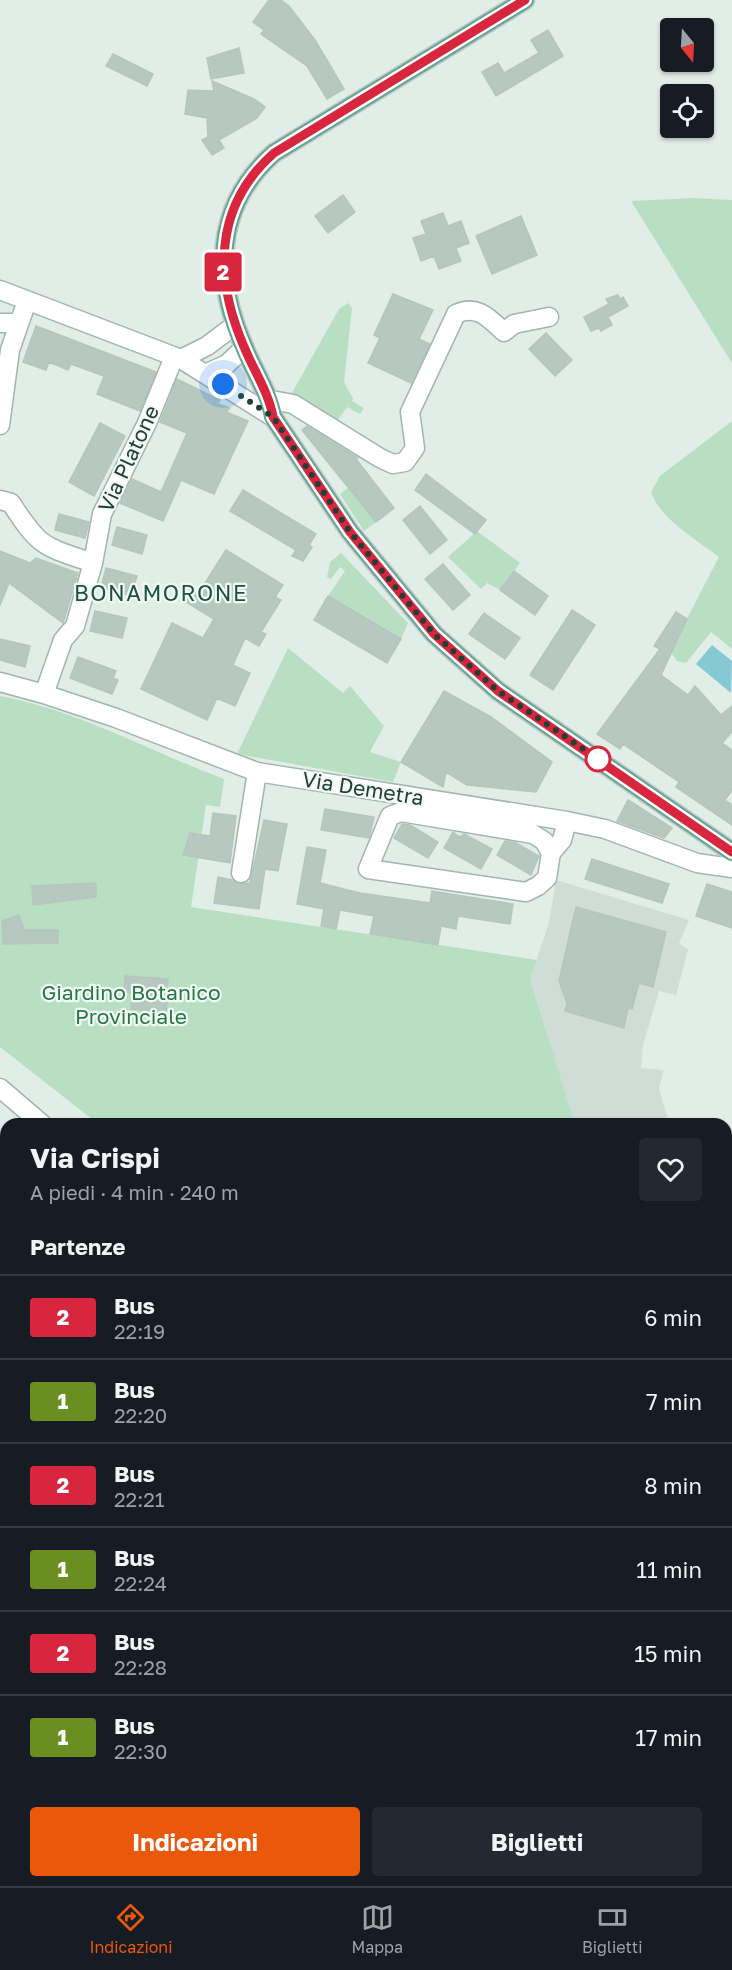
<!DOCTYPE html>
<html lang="it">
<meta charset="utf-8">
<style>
body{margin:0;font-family:"Golos Text",sans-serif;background:#242831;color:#f1f3f6;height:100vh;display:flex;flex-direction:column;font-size:22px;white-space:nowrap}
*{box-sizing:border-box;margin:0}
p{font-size:20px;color:#9ea1a6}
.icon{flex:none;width:33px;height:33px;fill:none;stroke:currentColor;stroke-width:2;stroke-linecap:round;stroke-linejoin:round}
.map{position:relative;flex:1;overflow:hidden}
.sheet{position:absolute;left:0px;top:1118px;width:732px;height:770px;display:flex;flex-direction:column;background:#171b24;border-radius:18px 18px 0 0;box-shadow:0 2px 4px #0004}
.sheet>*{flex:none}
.badge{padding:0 12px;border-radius:4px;font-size:21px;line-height:39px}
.needle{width:39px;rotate:162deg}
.controls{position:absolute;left:660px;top:18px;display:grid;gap:12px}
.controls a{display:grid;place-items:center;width:54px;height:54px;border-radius:6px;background:#171b24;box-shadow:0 2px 4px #0004;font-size:30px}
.you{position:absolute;width:30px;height:30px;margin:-15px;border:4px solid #fff;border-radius:50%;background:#1a73e8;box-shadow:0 0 0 9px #1a73e833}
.map>.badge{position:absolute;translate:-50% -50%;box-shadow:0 0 0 3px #fff}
h2{padding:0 30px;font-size:22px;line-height:54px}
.round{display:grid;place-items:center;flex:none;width:63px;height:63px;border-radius:6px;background:#242831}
.summary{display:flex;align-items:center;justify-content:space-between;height:102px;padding:0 30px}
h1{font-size:28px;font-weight:700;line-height:45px}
.button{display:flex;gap:12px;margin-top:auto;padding:12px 30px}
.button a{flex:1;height:69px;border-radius:6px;background:#ea580c;color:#fff;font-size:24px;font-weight:700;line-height:69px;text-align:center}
.button a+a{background:#242831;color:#f1f3f6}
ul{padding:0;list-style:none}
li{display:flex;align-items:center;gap:18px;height:84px;padding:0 30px;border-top:2px solid #363941}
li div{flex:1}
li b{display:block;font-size:22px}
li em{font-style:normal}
li .badge{min-width:66px;font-weight:700;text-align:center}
.menu{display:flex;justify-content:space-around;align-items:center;height:84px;border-top:2px solid #363941;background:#171b24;font-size:16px;color:#9ea1a6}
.menu a{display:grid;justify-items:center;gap:3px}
.menu .current{color:#ea580c}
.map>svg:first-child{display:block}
.built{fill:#cfddd6}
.green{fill:#b9dfc3}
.water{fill:#86c9d5}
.building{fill:#b6c8c0;stroke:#b3c7be;stroke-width:1.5}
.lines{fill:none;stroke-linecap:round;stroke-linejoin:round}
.minor-casing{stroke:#a3b5ae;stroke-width:21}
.major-casing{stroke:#c1c9c7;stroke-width:21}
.minor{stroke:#fff;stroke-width:18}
.major{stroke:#63a593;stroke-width:18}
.line-casing{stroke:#fff;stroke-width:14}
.line{stroke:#d7263d;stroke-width:9}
.walk{stroke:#203f36;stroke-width:6;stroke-dasharray:0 10.8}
.stop-dot{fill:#fff;stroke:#d7263d;stroke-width:3}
.labels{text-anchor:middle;stroke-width:4.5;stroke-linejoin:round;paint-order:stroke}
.street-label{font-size:21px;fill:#203f36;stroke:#f2f9f5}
.park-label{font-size:21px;fill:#287846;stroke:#f2f9f5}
.neighbourhood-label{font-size:22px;letter-spacing:1.5px;fill:#1b5244;stroke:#f2f9f5}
</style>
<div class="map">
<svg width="732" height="1886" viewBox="0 0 732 1886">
<rect width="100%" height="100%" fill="#e1ede7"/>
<path class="built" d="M556,880L689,920L679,943L688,950L676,995L659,991L643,1045L641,1068L664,1070L659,1088L668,1120L674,1123H575L530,979L549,923Z
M0,1274L6,1277V1703L0,1701Z"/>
<path class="green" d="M694,198L732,200V363L631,201Z
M348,303L352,308L344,382L353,399L352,401L364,408L360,414L347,407L335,424L292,398V393L339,309Z
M732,421V649L711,632L686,663L677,661L670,651L719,557C697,540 660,519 651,492L660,476Z
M349,487L376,522L364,531L340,494Z
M477,531L520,563L500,590L487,583L481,589L448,557Z
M341,553L408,623L401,639L328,596L345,571L340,567L331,579L327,577L330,562Z
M288,648L343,693L350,686L384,726L370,752L401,762L393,782L237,754Z
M0,696C80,711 149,751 224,779L220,807L206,805L191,907L537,960L530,979L575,1123H97L0,1047Z
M0,1199L6,1201V1245L0,1243Z
M0,1845L6,1847V1881H53L58,1886H0Z"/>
<path class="water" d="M712,645L732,661L731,693L696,664Z"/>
<path class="building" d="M269,0H281L289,6L315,40L344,89L327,99L307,66L261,34L264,30L253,22Z
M548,30L563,56L496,96L482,72L498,63L504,73L539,53L531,40Z
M239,48L244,73L211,79L207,58Z
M113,54L153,74L147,86L106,66Z
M212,81L254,99L265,107L257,118L219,140L224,148L212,155L202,140L208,137L207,118L185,114L188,90L214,91Z
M343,195L355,212L328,233L315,216Z
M443,213L448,226L461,221L469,243L456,248L461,261L439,269L434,256L421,261L413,238L426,234L421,221Z
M521,216L537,255L492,274L476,236Z
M393,294L433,310L419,339L430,344L411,383L368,363L380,338L374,335Z
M618,295L620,299L623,297L628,306L608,317L612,325L601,331L599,328L591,331L584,317L609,304L606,299Z
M36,326L156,372L140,411L97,394L104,376L71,364L68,370L49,362L46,370L23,362Z
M546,333L572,360L555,376L529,349Z
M177,379L220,400L218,404L230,408L226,412L248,421L214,494L181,480L163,521L120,503L132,479L161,492L187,433L160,422Z
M100,423L125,436L94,496L69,482Z
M307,426L358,458L356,459L394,508L376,522L302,430Z
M426,474L486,520L475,534L415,490Z
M243,490L316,534L309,545L312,547L303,561L292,556L296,550L230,511Z
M420,506L447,540L430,554L403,520Z
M59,514L89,522L85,538L55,530Z
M117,527L147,535L142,554L112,545Z
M226,550L283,585L275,597L281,600L261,632L266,634L259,646L245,638L233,665L250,673L235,706L217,698L207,720L141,689L172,623L203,638L214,619L186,602L193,591L198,594Z
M0,551L30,563L36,558L78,573L63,623L9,583L0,605Z
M443,564L470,595L453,610L425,579Z
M106,568L137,576L131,596L101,588Z
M514,571L548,596L535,615L500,590Z
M328,596L401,639L387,663L314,620Z
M572,610L595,625L553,690L530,675Z
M95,611L127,618L122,638L90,631Z
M676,612L687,619L661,675L688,695L695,686L721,715L732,706V732L722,743L732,750V790L725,800L732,805V825L676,787L679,782L623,744L620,749L597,734L660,649L654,646Z
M484,613L520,638L505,659L469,634Z
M0,639L30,646L25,667L0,660Z
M78,657L116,671L113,678L118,680L112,694L70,678Z
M444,691L491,717L552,762L536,792L467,785L446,772L443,787L401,762Z
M628,800L672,828L664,838L617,821Z
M325,809L374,817L369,838L321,830Z
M213,813L236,816L230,863L183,855L190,833L210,836Z
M264,820L287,824L278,871L265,869L259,909L214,903L218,877L232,880L239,884L250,883Z
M402,824L410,825L438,842L428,858L394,838Z
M453,832L460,837L464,834L492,849L481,869L444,848Z
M505,841L516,843L539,856L531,875L497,855Z
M307,847L326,850L320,883L360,893L430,903L432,891L513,904L510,924L458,916L456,929L441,926L438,945L370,934L374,916L340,910L336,929L321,926L324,909L297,904Z
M592,859L669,884L662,903L585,879Z
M96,883V897L33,905L32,886Z
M707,884L732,892V928L696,916Z
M576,907L666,932L653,987L639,983L632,1009L628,1008L624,1028L565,1011L567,1003L559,981Z
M19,915L24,930H58V943L3,944L2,921Z
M125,976L168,979L166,1012L131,1009L132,993L124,992Z"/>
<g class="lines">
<defs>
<path id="minor" d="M0,290L181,359L273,417
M0,323H19
M181,359L207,346L235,325
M205,374L227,364L244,348
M271,404L277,401L293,404L380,458L393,464L405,462L415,448L410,412L456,314C477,304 489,318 504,332L514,324L549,317
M0,425L10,350L27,301
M0,500L11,503C40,548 43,546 93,563
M0,682L44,694L116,718L257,772L567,821L605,829L697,863L732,868
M44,694L63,640L75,626L93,563L102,514L147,423L174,357
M551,853L544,841L533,834L401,812L390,816L368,869L526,892L538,886L547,878L551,853L562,840L567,821
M241,873L257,772
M0,1088L42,1124
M726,1405L732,1411
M726,1447L732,1443
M726,1593L732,1594"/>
<path id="major" d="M525,0L274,153C213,207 214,280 245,349C254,371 269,393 273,417L350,532L434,634L498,691L732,852"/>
</defs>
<use href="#minor" class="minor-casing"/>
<use href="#major" class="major-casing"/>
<use href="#minor" class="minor"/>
<use href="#major" class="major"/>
</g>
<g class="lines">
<defs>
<path id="line" d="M525,0L274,153C213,207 214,279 245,349C254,371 269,393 273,417L350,532L434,634L498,691L732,852"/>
</defs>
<use href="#line" class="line-casing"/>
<use href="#line" class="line"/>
<path class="walk" d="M223,384L273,417L350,532L434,634L498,691L598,759"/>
</g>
<circle class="stop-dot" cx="598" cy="759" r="12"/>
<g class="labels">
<g class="street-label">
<text transform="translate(129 459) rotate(-65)" y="7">Via Platone</text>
<text transform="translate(363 789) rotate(9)" y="7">Via Demetra</text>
</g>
<g class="park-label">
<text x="131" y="1000">Giardino Botanico<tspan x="131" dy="24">Provinciale</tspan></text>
</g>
<g class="neighbourhood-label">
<text x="161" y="601">BONAMORONE</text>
</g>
</g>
</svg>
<div class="controls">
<a><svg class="needle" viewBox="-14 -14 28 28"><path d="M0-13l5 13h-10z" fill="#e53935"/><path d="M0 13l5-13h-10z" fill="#9ea1a6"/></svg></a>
<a><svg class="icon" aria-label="locate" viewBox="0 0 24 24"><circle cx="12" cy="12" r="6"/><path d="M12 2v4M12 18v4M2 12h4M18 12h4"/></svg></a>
</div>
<div class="you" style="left:223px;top:384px"></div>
<b class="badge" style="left:223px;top:272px;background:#d7263d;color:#fff">2</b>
<section class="sheet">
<div class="summary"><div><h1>Via Crispi</h1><p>A piedi · 4 min · 240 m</p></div><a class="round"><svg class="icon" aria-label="heart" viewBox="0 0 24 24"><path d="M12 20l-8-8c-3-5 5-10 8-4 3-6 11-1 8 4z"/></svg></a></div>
<h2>Partenze</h2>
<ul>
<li><span class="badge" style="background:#d7263d;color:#fff">2</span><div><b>Bus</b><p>22:19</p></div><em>6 min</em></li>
<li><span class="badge" style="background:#6b8e23;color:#fff">1</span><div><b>Bus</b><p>22:20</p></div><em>7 min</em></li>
<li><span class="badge" style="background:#d7263d;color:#fff">2</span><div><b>Bus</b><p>22:21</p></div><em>8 min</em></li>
<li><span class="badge" style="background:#6b8e23;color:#fff">1</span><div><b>Bus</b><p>22:24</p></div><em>11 min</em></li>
<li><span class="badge" style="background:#d7263d;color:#fff">2</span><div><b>Bus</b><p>22:28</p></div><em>15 min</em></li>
<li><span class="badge" style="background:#6b8e23;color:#fff">1</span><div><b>Bus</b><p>22:30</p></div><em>17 min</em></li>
</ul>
<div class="button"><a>Indicazioni</a><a>Biglietti</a></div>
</section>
</div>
<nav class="menu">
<a class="current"><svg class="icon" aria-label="directions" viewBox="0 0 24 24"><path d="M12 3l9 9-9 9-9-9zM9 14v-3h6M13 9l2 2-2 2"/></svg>Indicazioni</a>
<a><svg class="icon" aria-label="map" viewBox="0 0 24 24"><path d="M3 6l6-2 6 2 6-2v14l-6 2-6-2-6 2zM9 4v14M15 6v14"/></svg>Mappa</a>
<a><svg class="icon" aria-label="tickets" viewBox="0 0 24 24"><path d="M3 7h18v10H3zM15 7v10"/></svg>Biglietti</a>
</nav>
